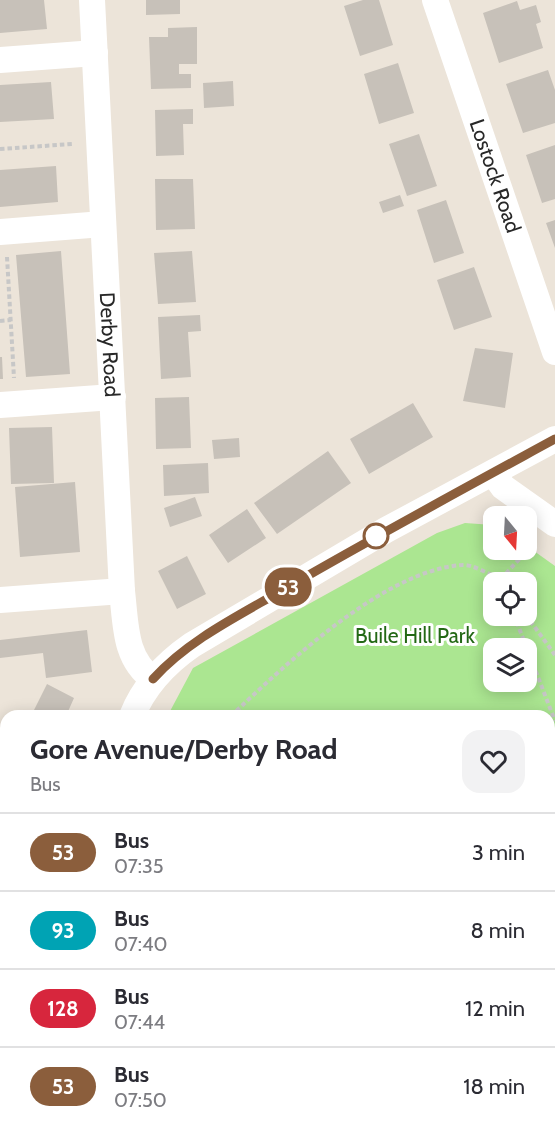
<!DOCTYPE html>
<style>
body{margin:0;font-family:Cabin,sans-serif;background:#f2f2f3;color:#2b2b33;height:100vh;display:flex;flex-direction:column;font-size:22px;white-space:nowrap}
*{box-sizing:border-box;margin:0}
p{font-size:20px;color:#7c7c81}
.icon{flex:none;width:33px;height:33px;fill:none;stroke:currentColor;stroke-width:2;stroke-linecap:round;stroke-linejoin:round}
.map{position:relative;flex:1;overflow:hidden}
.sheet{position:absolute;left:0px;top:710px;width:555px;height:428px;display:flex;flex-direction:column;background:#fff;border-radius:18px 18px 0 0;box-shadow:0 3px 15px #0003}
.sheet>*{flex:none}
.badge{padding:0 12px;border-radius:20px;font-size:21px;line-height:39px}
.needle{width:39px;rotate:162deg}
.tools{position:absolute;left:483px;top:506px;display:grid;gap:12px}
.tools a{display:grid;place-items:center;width:54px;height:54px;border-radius:12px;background:#fff;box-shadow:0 3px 15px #0003;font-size:30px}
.map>.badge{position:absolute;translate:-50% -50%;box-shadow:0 0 0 3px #fff}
.round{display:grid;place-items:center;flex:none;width:63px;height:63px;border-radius:18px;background:#f2f2f3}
.head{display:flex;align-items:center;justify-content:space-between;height:102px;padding:0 30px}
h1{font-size:28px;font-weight:700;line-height:45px}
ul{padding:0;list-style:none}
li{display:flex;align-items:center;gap:18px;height:78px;padding:0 30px;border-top:2px solid #e1e1e2}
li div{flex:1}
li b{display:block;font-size:22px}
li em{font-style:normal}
li .badge{min-width:66px;font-weight:700;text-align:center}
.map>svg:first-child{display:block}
.green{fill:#abe691;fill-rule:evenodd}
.building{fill:#c7c1b9}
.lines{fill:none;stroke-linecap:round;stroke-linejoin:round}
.path{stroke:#c7c7c7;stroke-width:4;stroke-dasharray:4.5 3;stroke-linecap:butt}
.street{stroke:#fff;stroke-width:26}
.line-casing{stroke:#fff;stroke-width:14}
.line{stroke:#8b5e3c;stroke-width:9}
.stop-dot{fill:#fff;stroke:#8b5e3c;stroke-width:3}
.labels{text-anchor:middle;stroke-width:6;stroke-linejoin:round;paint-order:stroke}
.street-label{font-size:21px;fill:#282828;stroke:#fff}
.park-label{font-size:21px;fill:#236815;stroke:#fff}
</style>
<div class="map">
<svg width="555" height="1136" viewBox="0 0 555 1136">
<rect width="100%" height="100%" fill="#ece4d9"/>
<path class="green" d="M465,523L493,525L494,549H526L527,546L555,566V1136H0V1031L6,1025V1131H549V716L168,715L193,668L437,533ZM494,582H526V615H494ZM494,648H526V681H494Z"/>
<path class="building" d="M0,0H44L47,29L0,33Z
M146,0H180V14L146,15Z
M363,0H379L393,45L360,56L344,6Z
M517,1L520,10L536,5L541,22L536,24L543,48L499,63L483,13Z
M197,27V64H179V74H191V88L151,89L149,37H168V28Z
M398,63L414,113L379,124L364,74Z
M548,70L555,90V123L523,133L506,84Z
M233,81L234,106L204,108L203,83Z
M51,82L54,119L0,122V85Z
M193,109V124H183L184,155L156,156L155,110Z
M419,134L437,186L407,196L389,144Z
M555,145V199L542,203L526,155Z
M56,166L58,202L0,207V170Z
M155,179H193L195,229L156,230Z
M400,195L404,206L383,213L379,202Z
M446,200L464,253L434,263L417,210Z
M555,220V248L546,223Z
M61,251L70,374L26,377L16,255Z
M192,251L196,302L158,304L154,253Z
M474,267L492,317L454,330L437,280Z
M200,315L201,331L188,332L191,377L161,379L158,317Z
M475,348L513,353L505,408L463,401Z
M0,357H2L3,379H0Z
M189,397L191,448L156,449L155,398Z
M413,403L433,437L369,474L350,439Z
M52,427L54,483L11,484L9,428Z
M239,438L240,457L214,459L212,440Z
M328,451L351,483L277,534L254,503Z
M208,463L209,493L164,496L163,465Z
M75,482L80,552L20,557L15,487Z
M195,497L202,516L170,527L164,508Z
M247,509L266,538L228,563L209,535Z
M187,556L206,594L177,609L158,571Z
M87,630L92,672L46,678L43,653L0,658V640Z
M47,684L74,698L66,716H31Z
M6,766V837L3,843L0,841V779Z"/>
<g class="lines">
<path class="path" d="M0,149L72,144
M7,257L14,378
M0,321L11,320
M501,579L534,543
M514,615L555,721
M526,615L555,655
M231,716C286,664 385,570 462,565C473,564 490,575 501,579L502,582
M549,978L555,973
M549,1074L555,1071
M0,1118L6,1109
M376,1131L379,1136
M314,1136L322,1131
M445,1136L453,1131"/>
<g class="street">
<path id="s1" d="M92,0L122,591C126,624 124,659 153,679"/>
<path id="s2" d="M435,0L555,352"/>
<path d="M0,60L95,53"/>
<path d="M0,232L103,224"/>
<path d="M0,405L113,397"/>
<path d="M493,473L503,487L555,524"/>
<path d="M0,600L122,591"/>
<path d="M132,716C144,686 166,663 192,645L386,530L555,439"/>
<path d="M0,975L6,965"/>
</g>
</g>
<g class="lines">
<defs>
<path id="line" d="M153,679C189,639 242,614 288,587C376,536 465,488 555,439"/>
</defs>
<use href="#line" class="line-casing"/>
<use href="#line" class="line"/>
</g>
<circle class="stop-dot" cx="376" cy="536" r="12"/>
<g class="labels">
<g class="street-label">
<text dy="7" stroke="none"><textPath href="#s2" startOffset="186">Lostock Road</textPath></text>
<text dy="7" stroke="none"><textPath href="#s1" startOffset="345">Derby Road</textPath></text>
</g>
<g class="park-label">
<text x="415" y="643">Buile Hill Park</text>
</g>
</g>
</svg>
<div class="tools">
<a><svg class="needle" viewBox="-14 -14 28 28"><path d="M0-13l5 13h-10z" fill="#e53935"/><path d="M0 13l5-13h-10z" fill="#7c7c81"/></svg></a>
<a><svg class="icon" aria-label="locate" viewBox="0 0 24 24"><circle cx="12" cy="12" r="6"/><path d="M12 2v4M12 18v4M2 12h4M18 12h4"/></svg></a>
<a><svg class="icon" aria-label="layers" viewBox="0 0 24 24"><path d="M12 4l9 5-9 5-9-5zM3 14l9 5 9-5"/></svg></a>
</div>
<b class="badge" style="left:288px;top:587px;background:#8b5e3c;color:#fff">53</b>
<section class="sheet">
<div class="head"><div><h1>Gore Avenue/Derby Road</h1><p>Bus</p></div><a class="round"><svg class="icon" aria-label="heart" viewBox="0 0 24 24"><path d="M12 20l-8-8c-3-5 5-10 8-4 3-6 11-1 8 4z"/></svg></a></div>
<ul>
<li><span class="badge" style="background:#8b5e3c;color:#fff">53</span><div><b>Bus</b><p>07:35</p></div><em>3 min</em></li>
<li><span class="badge" style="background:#00a3b4;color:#fff">93</span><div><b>Bus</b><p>07:40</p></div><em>8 min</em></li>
<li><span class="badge" style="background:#d7263d;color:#fff">128</span><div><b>Bus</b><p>07:44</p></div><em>12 min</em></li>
<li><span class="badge" style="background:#8b5e3c;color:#fff">53</span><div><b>Bus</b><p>07:50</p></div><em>18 min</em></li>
</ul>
</section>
</div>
